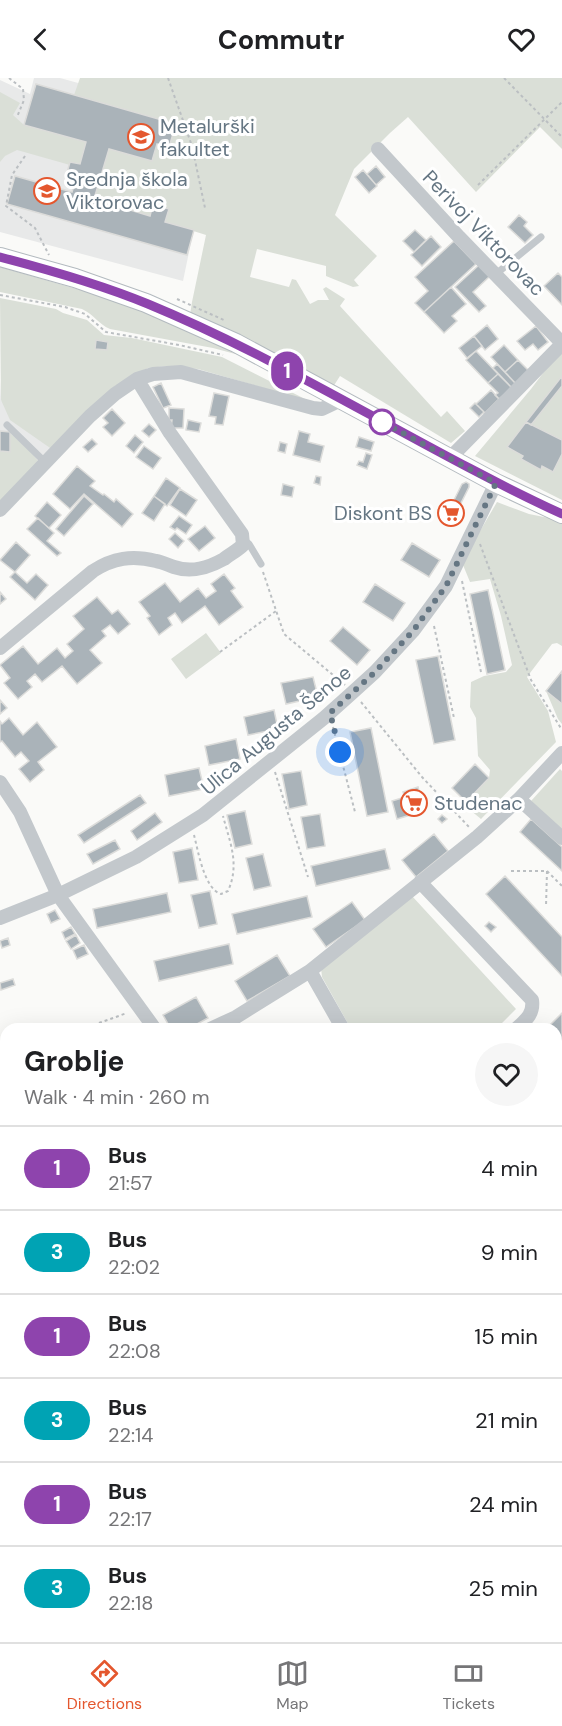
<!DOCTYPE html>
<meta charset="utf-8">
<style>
body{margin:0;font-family:"DM Sans",sans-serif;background:#f6f6f6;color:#202124;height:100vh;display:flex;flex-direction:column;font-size:22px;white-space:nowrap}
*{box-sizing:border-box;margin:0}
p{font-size:20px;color:#757577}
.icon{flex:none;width:33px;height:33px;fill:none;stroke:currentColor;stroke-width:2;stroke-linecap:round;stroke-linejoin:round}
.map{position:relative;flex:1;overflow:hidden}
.panel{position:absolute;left:0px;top:945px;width:562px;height:620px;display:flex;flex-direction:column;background:#fff;border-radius:18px 18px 0 0;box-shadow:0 6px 24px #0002}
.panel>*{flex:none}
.badge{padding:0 12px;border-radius:20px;font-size:21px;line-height:39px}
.you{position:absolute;width:30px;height:30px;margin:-15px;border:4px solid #fff;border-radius:50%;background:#1a73e8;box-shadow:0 0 0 9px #1a73e833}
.map>.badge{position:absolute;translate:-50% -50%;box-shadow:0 0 0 3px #fff}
.round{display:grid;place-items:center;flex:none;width:63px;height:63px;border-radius:32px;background:#f6f6f6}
.summary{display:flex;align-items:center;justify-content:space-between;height:102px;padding:0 24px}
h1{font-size:28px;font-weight:700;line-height:45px}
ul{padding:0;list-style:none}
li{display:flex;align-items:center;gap:18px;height:84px;padding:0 24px;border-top:2px solid #e0e0e0}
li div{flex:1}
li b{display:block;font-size:22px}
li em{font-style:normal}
li .badge{min-width:66px;font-weight:700;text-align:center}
header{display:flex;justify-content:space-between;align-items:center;height:78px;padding:0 24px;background:#fff;font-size:27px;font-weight:700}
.menu{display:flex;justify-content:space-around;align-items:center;height:84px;border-top:2px solid #e0e0e0;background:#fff;font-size:16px;color:#757577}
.menu a{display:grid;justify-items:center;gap:3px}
.menu .on{color:#e4572e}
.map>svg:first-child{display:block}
.built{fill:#e8e9e9}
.green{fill:#dadfd7}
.building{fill:#aab3b9;stroke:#dcdcda;stroke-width:1.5}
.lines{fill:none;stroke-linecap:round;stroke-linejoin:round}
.secondary-casing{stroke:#b3babf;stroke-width:20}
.primary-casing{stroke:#b5babe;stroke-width:23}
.path{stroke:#bbbfc2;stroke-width:2;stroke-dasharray:3 3;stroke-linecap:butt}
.service{stroke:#c3c8cc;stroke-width:7}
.minor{stroke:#c3c8cc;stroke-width:14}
.secondary{stroke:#fff;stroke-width:18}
.primary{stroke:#fff;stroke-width:21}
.line-casing{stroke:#fff;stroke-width:14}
.line{stroke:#8e44ad;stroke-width:9}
.walk{stroke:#657683;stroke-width:6;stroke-dasharray:0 10.8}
.stop-dot{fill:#fff;stroke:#8e44ad;stroke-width:3}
.labels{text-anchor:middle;stroke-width:6;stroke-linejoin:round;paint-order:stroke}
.poi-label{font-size:20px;fill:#657683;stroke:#fff;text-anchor:start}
.street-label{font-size:20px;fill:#657683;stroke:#fff}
</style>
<header><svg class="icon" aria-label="back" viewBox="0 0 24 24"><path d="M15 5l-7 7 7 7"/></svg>Commutr<svg class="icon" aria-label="heart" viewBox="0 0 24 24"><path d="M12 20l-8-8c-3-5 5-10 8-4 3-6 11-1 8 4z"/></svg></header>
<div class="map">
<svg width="562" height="1564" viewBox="0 0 562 1564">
<rect width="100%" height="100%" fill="#fafaf8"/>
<path class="built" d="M34,0H60L176,32L199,126L183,203L0,154V2L30,16Z
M0,302L1,322L53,372L0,425Z"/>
<path class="green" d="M80,0H562V71L540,49L476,114L408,39L390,55L354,91L335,137L377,178L354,202L359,208L353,209L326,198V188L257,171L250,199L289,209L292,201L296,202L310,226L318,222H329L323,211L326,209L345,221L340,228L441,339L447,333L465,353L451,365L340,298L333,309L190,237L192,224L206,157L165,144L169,131L154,126L150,138L94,121L109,71L157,66L169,69L176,47L74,17Z
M0,14L20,25L13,37L24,47L86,64L80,86L71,84L70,87L17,72L5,78L0,84Z
M0,189L136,228L190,251L239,277L213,270L110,251C98,246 95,237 82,231L0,214Z
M0,220L56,231L63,235L87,242L104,257L132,260L222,279L309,323L198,291L167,288L148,290L115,308L53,372L10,342L1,322Z
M562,270V422L475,378L531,311Z
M10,355L30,373L39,384L0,425V373H10Z
M497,424L529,436L549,440L562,445V568L557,565L552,566L527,599L548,633L556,664L481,741L464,727L489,700L490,692L478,678L476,640L470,629L471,604L484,598L506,594L512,587L501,538L490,501L470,504L463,487L476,460Z
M206,555L221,575L186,601L171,581Z
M546,613L562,626V646L558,641Z
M560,691L562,693V752L531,723Z
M412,818L516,931L496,951H351L322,899L321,890Z
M0,1323L6,1328V1512L0,1506Z
M155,1558L157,1564H51L49,1559Z"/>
<path class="building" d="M36,6L176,46L169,69L157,66L152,83L109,71L94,121L150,138L153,126L169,131L165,144L194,152L187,177L7,126L15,98L72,114L76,101L66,98L70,84L80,86L86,64L24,47Z
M376,88L385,99L376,107L367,96Z
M363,92L377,108L369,115L355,99Z
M519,137L527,144L524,148L533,157L525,165L508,149Z
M415,152L426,162L414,174L403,163Z
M431,158L441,169L422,188L411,177Z
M454,163L476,186L424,234L415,225L428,213L415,199Z
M479,187L490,198L473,214L486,228L479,234L455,209Z
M558,195L562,199V227L544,208Z
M451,209L466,226L452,238L457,243L444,255L424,234Z
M487,247L498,261L485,272L474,258Z
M536,248L548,264L538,272L533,266L525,272L517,263Z
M474,258L482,268L467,280L459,270Z
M96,262L108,264L107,272L95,271Z
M504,267L518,282L505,294L491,279Z
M476,273L498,296L488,305L466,282Z
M518,282L529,293L516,306L505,294Z
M497,286L516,306L512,310L493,290Z
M498,296L512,310L499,321L495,317L498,315L488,305Z
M562,298V308L531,347L526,344Z
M161,305L171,327L163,330L153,309Z
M491,312L499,321L485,335L476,326Z
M214,315L229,318L223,347L215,346L216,339L209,338Z
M475,325L484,334L479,339L470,330Z
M169,330L184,331L183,350H171L172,342H169Z
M112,331L125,345L112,358L103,349L108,345L103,340Z
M188,342L201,345L199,354L186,352Z
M526,344L562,362V376L553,394L542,388L541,392L521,381L523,378L507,369Z
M149,346L156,352L149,359L142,353Z
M0,353L10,354V374L0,373Z
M299,353L310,356L308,364L324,368L320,384L293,377Z
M135,357L143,364L134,375L126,368Z
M359,359L374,364L371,373L356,369Z
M92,361L97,366L88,374L83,369Z
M280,364L287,366L285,375L278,373Z
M144,368L161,380L153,391L136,379Z
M366,375L372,377L367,391L357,387L359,383L363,384Z
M77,388L95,403L90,408L103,417L104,416L114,424L116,421L133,436L122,449L84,416L70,431L53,416Z
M316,398L321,399L320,407L314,405Z
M166,400L180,410L167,428L154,418Z
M466,404L469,406V409L460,427L453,424L462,406Z
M283,406L294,409L292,419L281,417Z
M180,411L197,422L186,438L170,427Z
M84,418L93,426L64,458L56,451Z
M154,418L165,426L154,443L142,435Z
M47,424L61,437L49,450L35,438Z
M445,427L457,433L453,440L441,434Z
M179,438L192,447L186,456L177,450L175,452L170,449Z
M38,440L54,455L47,463L61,475L57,478L27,451Z
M205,448L215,460L199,473L188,461Z
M175,455L184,463L178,470L169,461Z
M16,464L30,477L15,494L0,482Z
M412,465L440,482L429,499L401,482Z
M15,494L27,505L36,496L48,507L35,522L10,499Z
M224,496L235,510L231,513L243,529L219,547L205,528L182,545L175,535L168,540L172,547L159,557L147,540L150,538L139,524L165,505L180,524L198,510L206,520L216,513L211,506Z
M375,506L405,525L393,543L363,524Z
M488,512L505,592L487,596L470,516Z
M0,514L6,521L0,526Z
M97,519L112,536L118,532L130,546L118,556L110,547L102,553L106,558L90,572L102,585L77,606L62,588L42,604L35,596L27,603L32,609L18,621L4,605L10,600L0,587L23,568L38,586L57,570L65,580L73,573L67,566L84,551L73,538Z
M343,549L370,572L357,587L330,563Z
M438,578L455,662L434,666L416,582Z
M562,593V626L546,613Z
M313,599L318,619L286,626L281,605Z
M0,622L7,630L0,636Z
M274,632L278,651L248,657L244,639Z
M9,640L23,657L37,644L57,669L38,684L44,692L30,704L19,691L29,683L21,674L15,679L2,663L0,664V643L2,646Z
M371,650L388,734L367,738L350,654Z
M236,661L240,681L209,687L205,668Z
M475,686L489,700L466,724L452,710Z
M199,690L204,711L169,718L165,697Z
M301,693L307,727L289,731L282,696Z
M418,709L424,733L397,741L392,723L405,719L403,714Z
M140,717L146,725L84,765L78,757Z
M245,733L252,766L235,770L227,737Z
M155,735L162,744L137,762L131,753Z
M320,736L325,768L307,771L301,739Z
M442,737L447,741L442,745L438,741Z
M531,741L562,769V793L520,754Z
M434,756L448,773L416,799L402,782Z
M115,762L120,771L93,786L87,776Z
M192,770L198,802L179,805L173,774Z
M385,771L390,791L316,808L311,788Z
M263,776L271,808L254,812L246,780Z
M505,798L562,859V898L486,816Z
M210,813L217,846L199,850L191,817Z
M167,815L171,834L97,850L93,831Z
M307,818L312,839L237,856L232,836Z
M352,824L365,842L326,869L313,851Z
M55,832L60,841L51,845L47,836Z
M489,844L496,849L491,854L485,848Z
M71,849L75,856L65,861L62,854Z
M76,857L80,865L71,871L66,863Z
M8,860L10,867L2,870L0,863Z
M229,866L233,886L159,903L154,883Z
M84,867L88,876L77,881L73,872Z
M277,877L290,898L247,923L235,903Z
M13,901L15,907L1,912L0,905Z
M196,919L208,940L188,951H171L163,937Z
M562,935V968L556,973V951H546Z
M6,972V989L2,973Z
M6,1113V1132L0,1134V1115Z
M4,1187L6,1192V1211L3,1212L0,1207V1189Z
M0,1210L6,1218V1237L1,1241Z
M6,1237V1253L0,1246V1242Z
M562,1420V1453L557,1456L556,1423Z
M188,1558H205L207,1562L201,1564H190Z
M229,1558H241L243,1564H232Z
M420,1558H448L450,1564H421Z
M492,1558H527L517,1563L518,1564H488L486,1561Z"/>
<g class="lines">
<defs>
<path id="secondary" d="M0,179L75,200L146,225L236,265L496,405L562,436"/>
<path id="primary" d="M0,1301L6,1305
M171,1558L173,1564"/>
</defs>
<use href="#secondary" class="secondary-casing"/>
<use href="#primary" class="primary-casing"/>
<path class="path" d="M9,0L23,11L24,22L17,39
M168,0L192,68L205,130
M504,0L562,59
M25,78L12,97L6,128L35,150L49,177
M478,107L562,24
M0,217L65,229L85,236L106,254L179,267L223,277
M177,221L226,243
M480,466L531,602L562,652
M263,494L284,556L345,607
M462,503L481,594
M434,548L454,640
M220,574L276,533
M361,624L422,699L469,749
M333,649L355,734
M275,694L308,799
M194,757C198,772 204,811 221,816L228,813C240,786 230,765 223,738
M511,793H547L546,828
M547,793L562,808
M82,951L127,935
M556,989L562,983"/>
<path class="service" d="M496,196L541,159
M7,347L46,385
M244,462L249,466L261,486"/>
<path class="minor" d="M378,71L459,159L562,265
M450,380L562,266
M0,432L90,338L115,316L137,301L153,296L181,294L313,330L322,331L341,322
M0,570L93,493C113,480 132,477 156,483C162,484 168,487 174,489C192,495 208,490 224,481C230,476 237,473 243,467L242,456L170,355L137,301
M0,704L20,734L58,817L155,951
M519,721L562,760
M420,804L532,922C534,936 526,942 516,951
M0,840L58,817L136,779L203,737L324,640L353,614L375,594L413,553L446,508L496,405
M310,893L343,951
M210,951L236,939L310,893L477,759L519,721L562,675
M0,1049L6,1067
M0,1103L6,1102
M556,1494L562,1507
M467,1558L469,1564"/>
<use href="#secondary" class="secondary"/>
<use href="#primary" class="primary"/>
</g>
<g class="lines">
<defs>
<path id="line" d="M0,179C50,192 100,206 148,226C291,285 421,371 562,436"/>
</defs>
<use href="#line" class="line-casing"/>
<use href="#line" class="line"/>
<path class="walk" d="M340,674L330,635L375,594L413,553L446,508L496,405L382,344"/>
</g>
<defs>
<symbol id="university-ring" viewBox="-11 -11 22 22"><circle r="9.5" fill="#fff" stroke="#e4572e" stroke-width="1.5"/><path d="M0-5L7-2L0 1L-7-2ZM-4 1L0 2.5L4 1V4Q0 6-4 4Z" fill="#e4572e"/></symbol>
<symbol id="school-ring" viewBox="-11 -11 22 22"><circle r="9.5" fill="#fff" stroke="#e4572e" stroke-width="1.5"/><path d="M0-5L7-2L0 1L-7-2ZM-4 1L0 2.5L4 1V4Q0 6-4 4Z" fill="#e4572e"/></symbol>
<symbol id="supermarket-ring" viewBox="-11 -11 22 22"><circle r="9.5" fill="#fff" stroke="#e4572e" stroke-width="1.5"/><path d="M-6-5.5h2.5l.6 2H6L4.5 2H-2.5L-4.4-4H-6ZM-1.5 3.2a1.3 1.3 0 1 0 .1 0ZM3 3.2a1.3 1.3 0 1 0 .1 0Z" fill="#e4572e"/></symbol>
</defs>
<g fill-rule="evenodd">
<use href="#university-ring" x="126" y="44" width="30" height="30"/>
<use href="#school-ring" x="32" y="98" width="30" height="30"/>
<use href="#supermarket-ring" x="436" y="420" width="30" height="30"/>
<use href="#supermarket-ring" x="399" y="710" width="30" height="30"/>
</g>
<circle class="stop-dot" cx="382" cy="344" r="12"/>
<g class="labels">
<g class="poi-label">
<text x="160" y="55">Metalurški<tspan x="160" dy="23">fakultet</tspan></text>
<text x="66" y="108">Srednja škola<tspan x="66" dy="23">Viktorovac</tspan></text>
<text x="432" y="442" text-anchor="end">Diskont BS</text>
<text x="434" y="732">Studenac</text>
</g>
<g class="street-label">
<text transform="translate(484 155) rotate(46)" y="7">Perivoj Viktorovac</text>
<text transform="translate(276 652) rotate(-40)" y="7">Ulica Augusta Šenoe</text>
</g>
</g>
</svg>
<div class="you" style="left:340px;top:674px"></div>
<b class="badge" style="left:287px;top:293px;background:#8e44ad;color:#fff">1</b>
<section class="panel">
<div class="summary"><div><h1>Groblje</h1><p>Walk · 4 min · 260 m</p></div><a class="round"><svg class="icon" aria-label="heart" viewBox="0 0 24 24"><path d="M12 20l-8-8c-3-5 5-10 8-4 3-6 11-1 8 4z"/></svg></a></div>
<ul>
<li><span class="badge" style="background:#8e44ad;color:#fff">1</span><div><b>Bus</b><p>21:57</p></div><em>4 min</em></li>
<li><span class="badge" style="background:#00a3b4;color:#fff">3</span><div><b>Bus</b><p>22:02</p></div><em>9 min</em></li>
<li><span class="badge" style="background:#8e44ad;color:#fff">1</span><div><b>Bus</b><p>22:08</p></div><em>15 min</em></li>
<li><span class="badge" style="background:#00a3b4;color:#fff">3</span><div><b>Bus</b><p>22:14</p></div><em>21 min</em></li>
<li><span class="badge" style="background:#8e44ad;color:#fff">1</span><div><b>Bus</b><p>22:17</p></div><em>24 min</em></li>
<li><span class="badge" style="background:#00a3b4;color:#fff">3</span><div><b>Bus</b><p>22:18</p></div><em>25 min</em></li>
</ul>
</section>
</div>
<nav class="menu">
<a class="on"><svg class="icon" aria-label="directions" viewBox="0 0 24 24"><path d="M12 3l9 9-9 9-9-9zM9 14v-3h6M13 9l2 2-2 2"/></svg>Directions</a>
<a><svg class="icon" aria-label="map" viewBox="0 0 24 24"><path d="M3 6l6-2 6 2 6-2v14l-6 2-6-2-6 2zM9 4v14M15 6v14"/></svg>Map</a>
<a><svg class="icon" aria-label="tickets" viewBox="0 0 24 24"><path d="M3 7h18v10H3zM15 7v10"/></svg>Tickets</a>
</nav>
